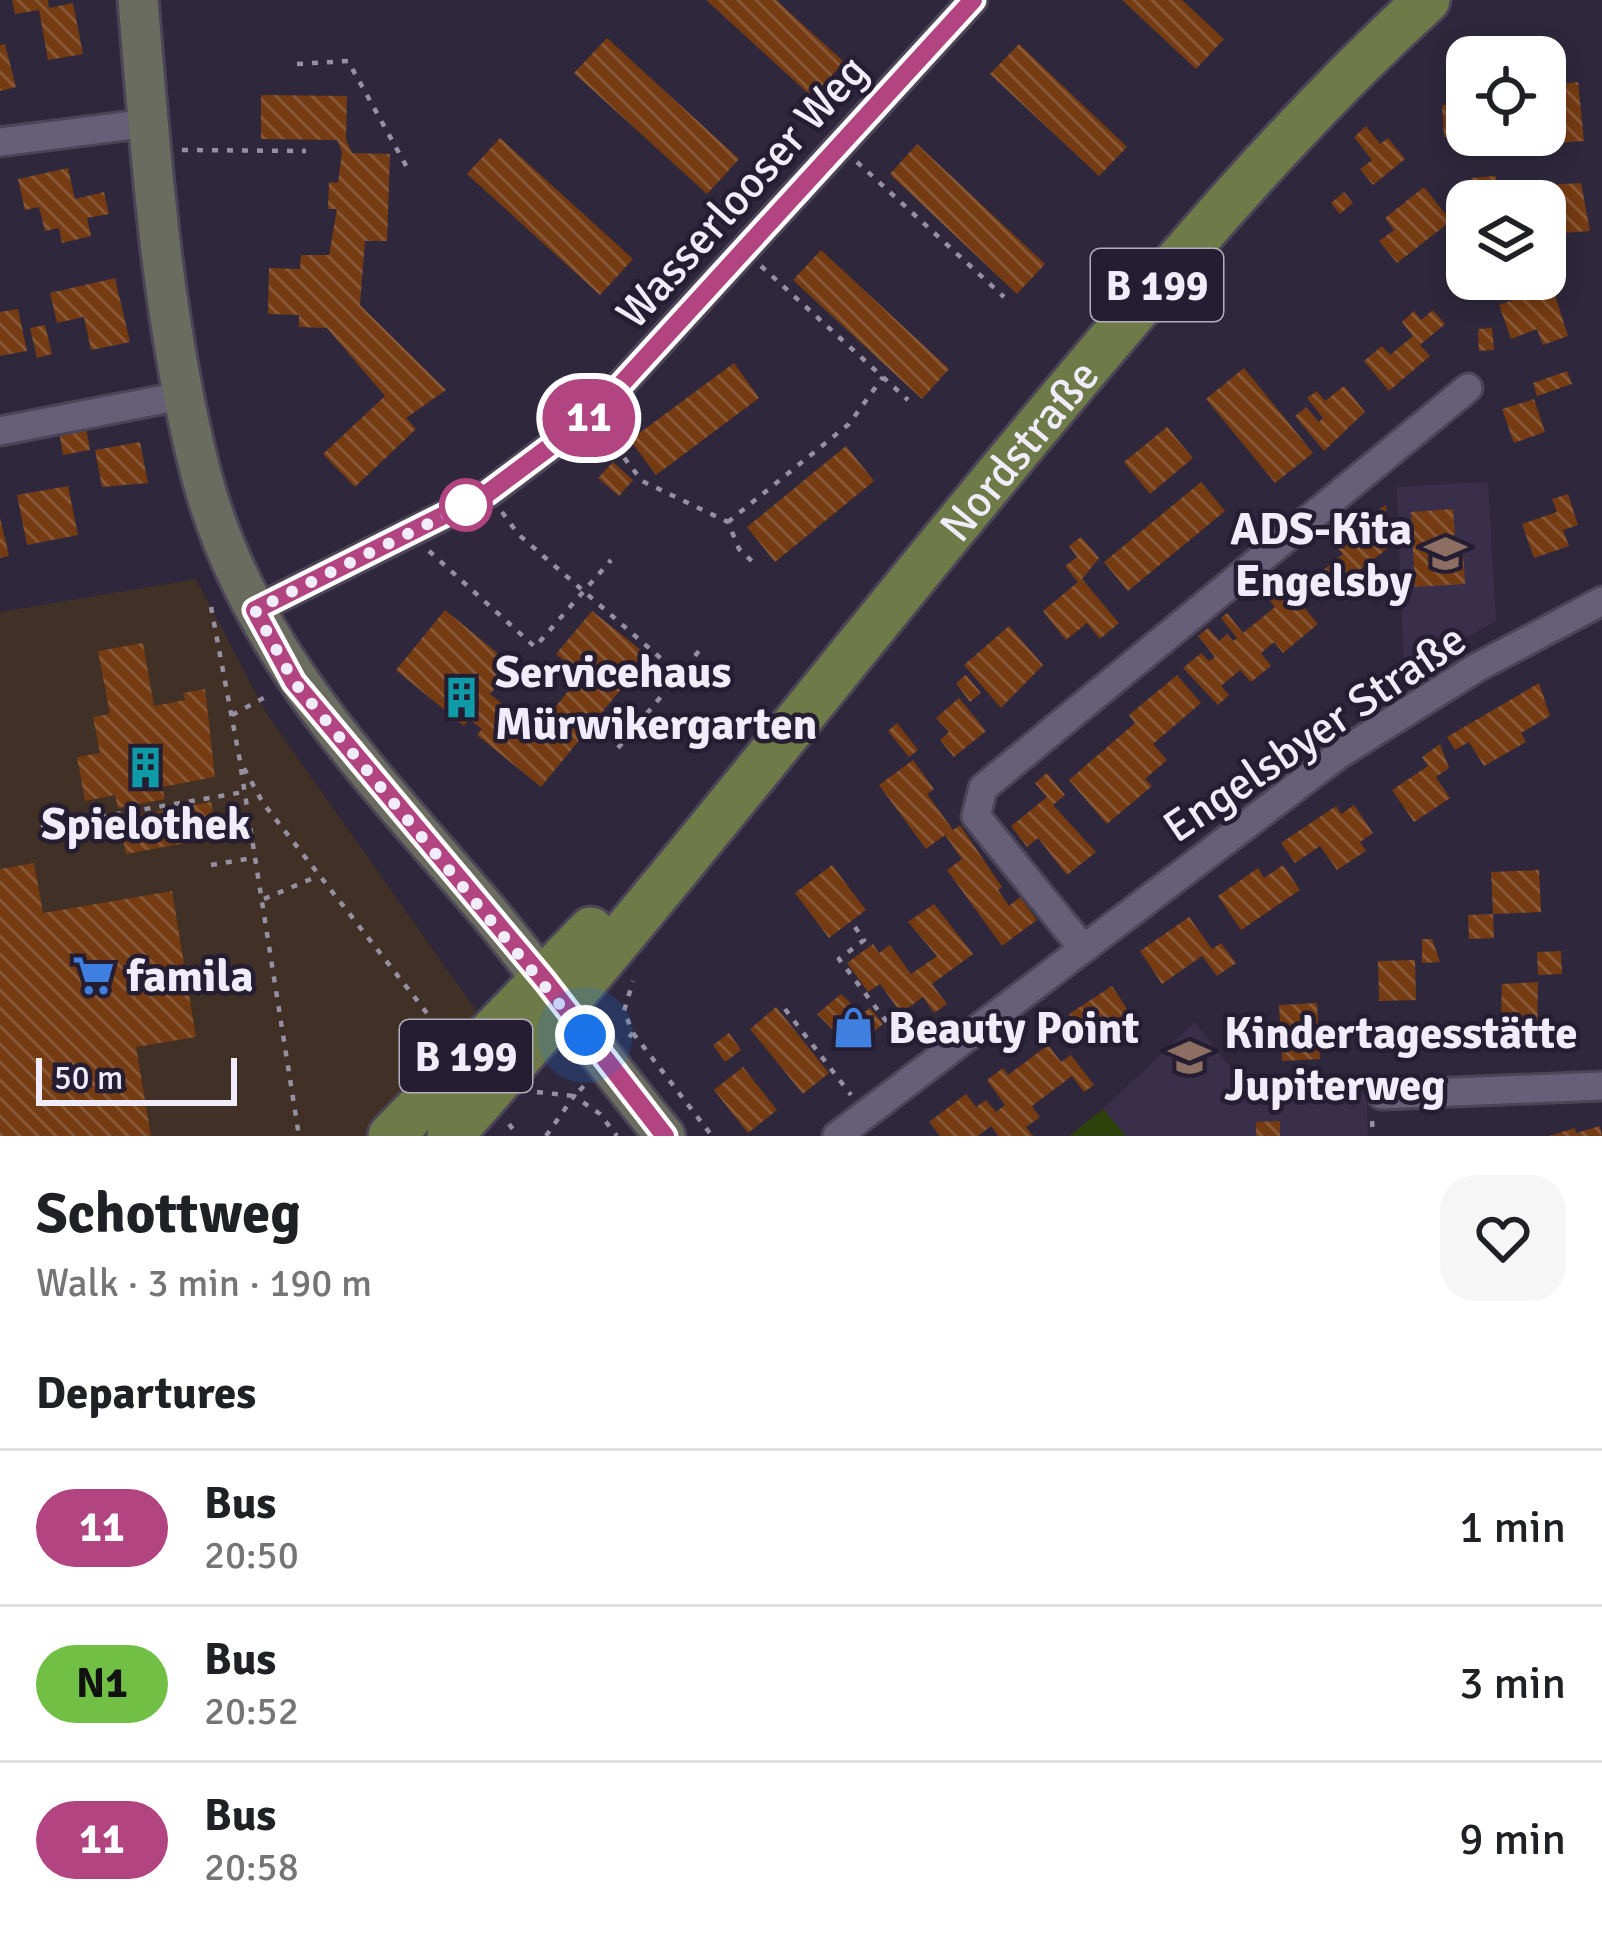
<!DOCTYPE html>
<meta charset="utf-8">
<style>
body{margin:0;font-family:Signika,sans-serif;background:#f6f6f6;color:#202124;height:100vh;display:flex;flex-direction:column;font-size:45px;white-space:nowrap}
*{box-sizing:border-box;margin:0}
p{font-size:39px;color:#757577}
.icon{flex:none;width:66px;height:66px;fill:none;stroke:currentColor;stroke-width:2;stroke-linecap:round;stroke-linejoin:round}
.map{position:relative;height:1136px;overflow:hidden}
.drawer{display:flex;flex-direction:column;background:#fff;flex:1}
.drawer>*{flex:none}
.badge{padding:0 24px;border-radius:39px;font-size:42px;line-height:78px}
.controls{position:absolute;left:1446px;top:36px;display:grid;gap:24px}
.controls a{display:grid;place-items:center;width:120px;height:120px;border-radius:24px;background:#fff;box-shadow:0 6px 18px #0003;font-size:60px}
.scale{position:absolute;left:36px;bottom:30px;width:201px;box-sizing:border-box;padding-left:12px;border:6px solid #f0ecfa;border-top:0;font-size:33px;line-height:42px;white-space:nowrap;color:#f0ecfa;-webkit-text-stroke:9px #251e32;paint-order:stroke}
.you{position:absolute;width:60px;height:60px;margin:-30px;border:9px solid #fff;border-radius:50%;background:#1a73e8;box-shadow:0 0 0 18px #1a73e833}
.map>.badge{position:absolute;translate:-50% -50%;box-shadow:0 0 0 6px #fff}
h2{padding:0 36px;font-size:45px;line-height:108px}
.round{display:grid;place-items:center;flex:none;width:126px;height:126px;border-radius:36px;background:#f6f6f6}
.overview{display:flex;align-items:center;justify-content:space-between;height:204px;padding:0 36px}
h1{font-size:57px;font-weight:800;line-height:90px}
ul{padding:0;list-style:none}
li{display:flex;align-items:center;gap:36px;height:156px;padding:0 36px;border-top:3px solid #e0e0e0}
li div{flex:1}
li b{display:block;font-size:45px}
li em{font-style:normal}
li .badge{min-width:132px;font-weight:700;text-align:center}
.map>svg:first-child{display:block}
.commercial{fill:#403025}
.built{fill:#392f4b}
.park{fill:#2e410a}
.building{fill:url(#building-back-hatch)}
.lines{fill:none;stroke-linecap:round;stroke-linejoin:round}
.street-casing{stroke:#4b4557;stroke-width:33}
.secondary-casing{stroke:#4b4557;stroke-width:45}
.primary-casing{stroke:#4b4557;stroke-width:51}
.path{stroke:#9691a2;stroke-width:4.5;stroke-dasharray:6 9;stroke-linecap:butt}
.street{stroke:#675f77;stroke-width:27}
.secondary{stroke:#6a6c60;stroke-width:39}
.primary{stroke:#6e7a48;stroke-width:45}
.line-casing{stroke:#fff;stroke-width:27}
.line{stroke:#b24481;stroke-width:18}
.walk{stroke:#f0ecfa;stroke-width:12;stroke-dasharray:0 21.6}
.stop-dot{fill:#fff;stroke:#b24481;stroke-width:6}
.labels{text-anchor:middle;stroke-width:9;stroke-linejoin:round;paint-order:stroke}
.shield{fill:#251e32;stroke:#b3aebe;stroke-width:3}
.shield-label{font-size:42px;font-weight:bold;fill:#f0ecfa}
.street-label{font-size:45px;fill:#f0ecfa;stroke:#251e32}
.poi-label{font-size:45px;font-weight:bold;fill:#f0ecfa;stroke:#251e32;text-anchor:start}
</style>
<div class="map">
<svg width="1602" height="1136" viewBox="0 0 1602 1136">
<defs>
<pattern id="building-back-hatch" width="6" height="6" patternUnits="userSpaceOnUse" patternTransform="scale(3)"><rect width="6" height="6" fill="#753b12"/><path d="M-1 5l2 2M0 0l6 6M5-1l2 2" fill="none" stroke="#895835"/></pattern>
</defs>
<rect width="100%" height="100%" fill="#2f283d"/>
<path class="commercial" d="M196,579L268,716L482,1019L365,1136H0V612Z"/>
<path class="built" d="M1488,482L1496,621L1404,672L1397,487Z
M1195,1022L1254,1098L1366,1093L1368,1136H1126L1103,1109Z"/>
<path class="park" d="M1103,1109L1126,1136H1069Z"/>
<path class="building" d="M12,0H48L49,8L73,3L83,54L48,60L39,10L15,14Z
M706,0H776L844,62L812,97Z
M1122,0H1182L1224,39L1196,69Z
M607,38L739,159L707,194L574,73Z
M5,44L16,87L0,91V45Z
M1019,44L1127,147L1099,176L990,74Z
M1578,82L1584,141L1555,143L1550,85Z
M261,95L347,96L346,140L352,153L390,154L387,241H365L360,305L446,390L406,418L416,429L355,487L323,454L385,396L327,328L299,327V315L268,314L269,268L300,269L301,255H329L337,209H328L329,182L338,183L342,152L337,140L261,139Z
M1461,104L1463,136L1444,137L1442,105Z
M1366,126L1380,144L1388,138L1405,159L1373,185L1360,169L1372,160L1354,137Z
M500,138L633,259L600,295L467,174Z
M917,144L1045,264L1017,294L890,174Z
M68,168L75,199L104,192L109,214L87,218L91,236L62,243L59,228L45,231L39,207L25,210L18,179Z
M1496,176L1498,201H1473L1471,178Z
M1581,183L1590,231L1545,234V201H1531L1530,186Z
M1424,187L1451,221L1397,263L1379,241L1394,230L1385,218Z
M1344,192L1353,203L1340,214L1331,203Z
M821,250L949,369L922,399L793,280Z
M115,278L130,342L91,350L84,317L57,323L50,293Z
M1552,286L1568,336L1543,345L1537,329L1511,339L1499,305Z
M18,309L27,351L0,356V312Z
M1433,310L1445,324L1420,345L1430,356L1389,391L1364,361L1382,346L1390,355L1413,336L1402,322L1414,311L1421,320Z
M45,325L52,354L37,358L30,328Z
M1492,328L1494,350L1479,351L1478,329Z
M734,363L759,398L656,475L630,440Z
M1244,368L1313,453L1275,483L1206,399Z
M1567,371L1572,384L1537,396L1533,383Z
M1344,386L1365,412L1324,451L1295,416L1306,407L1319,422L1323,418L1307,398L1317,391L1325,401Z
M1534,399L1545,432L1514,443L1502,409Z
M86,427L90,450L63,455L59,431Z
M1167,427L1193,458L1150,494L1124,462Z
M140,442L148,483L102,487L95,450Z
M846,446L874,481L775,562L747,527Z
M613,462L633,480L619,496L598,478Z
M1201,482L1225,511L1128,591L1104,562Z
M68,486L78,535L27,545L17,495Z
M1568,494L1578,525L1563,530L1569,546L1534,558L1522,524L1557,512L1552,499Z
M1386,505L1388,548L1324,597L1310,581L1343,554L1332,541Z
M1453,509L1455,535L1437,536L1438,552L1463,550L1465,584L1415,587L1411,512Z
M0,518L9,556L0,558Z
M1081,537L1099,558L1082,579L1119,623L1100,639L1087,623L1066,640L1043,611L1078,582L1065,566L1077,557L1069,546Z
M1267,580L1279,594L1287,587L1318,624L1283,653L1274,642L1261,653L1271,666L1251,682L1240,670L1221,686L1229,695L1218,705L1183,668L1201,653L1209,661L1215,657L1198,636L1208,628L1219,641L1227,634L1233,641L1237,638L1221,618L1227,613L1243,633L1275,607L1259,587Z
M445,610L513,666L490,694L536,731L581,675L556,654L592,611L648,656L541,787L477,735L482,729L469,719L464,726L396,670Z
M1009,626L1043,665L1001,708L964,665Z
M143,643L154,706L185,700L183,693L205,689L215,777L162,787L165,799L118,808L115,795L85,801L77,757L100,753L93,717L110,714L98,651Z
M966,675L981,693L970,702L956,683Z
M1177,675L1201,703L1153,744L1167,760L1145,779L1152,786L1107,824L1069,780L1135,723L1129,715Z
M1539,683L1550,716L1521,733L1526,742L1484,766L1469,742L1455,750L1447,737Z
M959,698L986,731L954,757L940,740L949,732L936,718Z
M897,723L918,750L909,757L888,731Z
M1440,744L1449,768L1436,777L1450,798L1414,822L1392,790L1428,766L1422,757Z
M913,760L934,789L927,794L953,830L960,825L1002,887L998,890L1009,906L1020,897L1037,920L1002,946L947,870L962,859L945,835L926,849L879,785Z
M1047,773L1065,795L1053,805L1096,852L1067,875L1038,838L1027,847L1011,826L1047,797L1035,783Z
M211,802L218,837L126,854L119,818Z
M1354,805L1373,833L1360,842L1366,851L1337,870L1320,846L1295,863L1281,843L1336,806L1341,814Z
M34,863L43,913L172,891L196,1037L136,1047L151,1136H0V869Z
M832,865L866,910L829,938L795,893Z
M1283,865L1300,890L1241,930L1218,896L1258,868L1264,878Z
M1539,870L1541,912L1493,914L1491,872Z
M934,904L973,954L932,984L947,1004L934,1013L923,997L901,1013L880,984L868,992L847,963L873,944L879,953L890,945L911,974L937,956L908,922Z
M1493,914L1494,938L1469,939L1468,915Z
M1189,917L1212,949L1221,943L1236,963L1217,976L1202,956L1162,984L1140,951Z
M1422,939H1432L1440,962L1422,963Z
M1561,951L1562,974L1538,975L1537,952Z
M1415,960L1416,1000L1379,1001L1378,961Z
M1538,982L1537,1047L1500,1049L1502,984Z
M1112,986L1133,1018L1090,1046L1069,1014Z
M841,994L862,1014L870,1008L883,1024L852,1049L817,1014Z
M1317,1003L1320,1059L1282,1061L1279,1005Z
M776,1007L829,1073L803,1094L750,1029Z
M729,1033L741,1050L725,1062L713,1045Z
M1048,1045L1061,1062L1071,1055L1094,1085L1084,1092L1072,1076L1032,1106L1040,1117L1026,1127L1033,1136H998L991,1126L978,1136H940L929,1122L966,1094L976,1107L986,1100L996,1112L1005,1105L987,1080L1003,1068L1008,1075Z
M743,1067L777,1110L748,1133L714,1090Z
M1340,1082V1093L1313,1094L1312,1083Z
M1280,1121V1136H1256V1122Z
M1600,1126L1602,1136H1549L1575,1128L1576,1133Z"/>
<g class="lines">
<defs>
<path id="street" d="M0,142L149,123
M0,431L186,395
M255,610L489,493L595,413L973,0
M1082,947L976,816L983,788L1468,388
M1382,1095L1602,1086
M837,1136L1338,755L1476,668L1602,601"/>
<path id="secondary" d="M138,0C151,158 162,324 202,478C249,654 376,779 490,914C550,987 605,1063 665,1136"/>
<g id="primary">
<path d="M391,1136L591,930"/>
<path id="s1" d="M450,1136C664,896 858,640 1065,394C1180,257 1294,121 1427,0"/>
</g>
</defs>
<use href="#street" class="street-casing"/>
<use href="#secondary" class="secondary-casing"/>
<use href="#primary" class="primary-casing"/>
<path class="path" d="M297,64L348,61L409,171
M182,150L306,151
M857,162L1004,297
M761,266L908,400
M606,434L642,481L728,522L739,549L755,564
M502,512L518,534L680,675
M728,522L849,424L883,377
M429,551L535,647L611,560
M211,607L240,761L263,803L444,1035
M232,715L269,695
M618,748L704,645
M241,769L299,1136
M41,827L244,792
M211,865L253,858
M264,899L318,876
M855,927L864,940L839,959L909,1051
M785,1009L851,1095
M633,1033L712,1136
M629,1037L633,1033L624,1011L633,981
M537,1092L574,1096L585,1085
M1372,1121L1373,1136
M509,1124L518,1136
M546,1136L574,1096L600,1114L617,1136"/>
<use href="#street" class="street"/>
<use href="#secondary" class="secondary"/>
<use href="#primary" class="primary"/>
</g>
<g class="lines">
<defs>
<path id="line" d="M665,1136L545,981L294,682L255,610L488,493L595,413L973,0"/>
</defs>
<use href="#line" class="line-casing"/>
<use href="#line" class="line"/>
<path class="walk" d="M466,505L255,610L294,682L585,1035"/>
</g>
<defs>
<symbol id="school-bare" viewBox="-9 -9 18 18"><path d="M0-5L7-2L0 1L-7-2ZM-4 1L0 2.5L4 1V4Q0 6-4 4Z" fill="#8d6e63" stroke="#251e32" stroke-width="2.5" paint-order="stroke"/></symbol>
<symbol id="building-bare" viewBox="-9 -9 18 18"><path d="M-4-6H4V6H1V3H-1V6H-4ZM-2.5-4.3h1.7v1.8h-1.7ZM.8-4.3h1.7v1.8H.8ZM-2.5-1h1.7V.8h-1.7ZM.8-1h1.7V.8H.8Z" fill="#0f9aa8" stroke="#251e32" stroke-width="2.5" paint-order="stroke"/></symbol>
<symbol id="supermarket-bare" viewBox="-9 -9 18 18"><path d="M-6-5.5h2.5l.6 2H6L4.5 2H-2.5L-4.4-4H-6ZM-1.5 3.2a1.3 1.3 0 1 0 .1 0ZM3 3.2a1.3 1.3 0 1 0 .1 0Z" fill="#3f7fe0" stroke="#251e32" stroke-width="2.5" paint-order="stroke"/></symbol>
<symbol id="shop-bare" viewBox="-9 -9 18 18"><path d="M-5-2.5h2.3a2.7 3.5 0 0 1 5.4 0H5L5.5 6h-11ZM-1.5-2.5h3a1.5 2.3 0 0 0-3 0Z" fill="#3f7fe0" stroke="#251e32" stroke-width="2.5" paint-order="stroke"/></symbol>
</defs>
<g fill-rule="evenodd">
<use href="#school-bare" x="1416" y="524" width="59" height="59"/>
<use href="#building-bare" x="432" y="668" width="59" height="59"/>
<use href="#building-bare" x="116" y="738" width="59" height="59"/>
<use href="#supermarket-bare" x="64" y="946" width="59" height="59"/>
<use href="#shop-bare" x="824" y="998" width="59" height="59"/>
<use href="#school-bare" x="1160" y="1028" width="59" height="59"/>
</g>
<circle class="stop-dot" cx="466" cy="505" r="24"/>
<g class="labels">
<g class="shield">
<rect x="1091" y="249" width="132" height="72" rx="9"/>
<rect x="400" y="1020" width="132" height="72" rx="9"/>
</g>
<g class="shield-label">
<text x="1157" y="300">B 199</text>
<text x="466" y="1071">B 199</text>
</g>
<g class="street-label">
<text transform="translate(741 191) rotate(-48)" y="16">Wasserlooser Weg</text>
<text dy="16" stroke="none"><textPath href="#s1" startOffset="891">Nordstraße</textPath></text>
<text transform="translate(1314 732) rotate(-34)" y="16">Engelsbyer Straße</text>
</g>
<g class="poi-label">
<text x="1412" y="544" text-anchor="end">ADS-Kita<tspan x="1412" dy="52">Engelsby</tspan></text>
<text x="495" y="687">Servicehaus<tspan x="495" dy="52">Mürwikergarten</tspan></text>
<text x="146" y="839" text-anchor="middle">Spielothek</text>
<text x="127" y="991">famila</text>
<text x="888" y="1043">Beauty Point</text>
<text x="1224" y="1048">Kindertagesstätte<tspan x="1224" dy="52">Jupiterweg</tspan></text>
</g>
</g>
</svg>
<div class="controls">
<a><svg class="icon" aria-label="locate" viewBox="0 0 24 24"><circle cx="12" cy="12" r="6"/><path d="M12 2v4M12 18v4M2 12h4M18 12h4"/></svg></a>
<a><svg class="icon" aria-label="layers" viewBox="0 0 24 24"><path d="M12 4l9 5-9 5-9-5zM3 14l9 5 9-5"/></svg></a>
</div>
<div class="scale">50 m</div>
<div class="you" style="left:585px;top:1035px"></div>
<b class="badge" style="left:589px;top:418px;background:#b24481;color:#fff">11</b>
</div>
<section class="drawer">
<div class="overview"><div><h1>Schottweg</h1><p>Walk · 3 min · 190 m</p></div><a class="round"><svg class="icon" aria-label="heart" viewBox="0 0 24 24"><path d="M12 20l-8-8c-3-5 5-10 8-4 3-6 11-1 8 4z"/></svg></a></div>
<h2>Departures</h2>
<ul>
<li><span class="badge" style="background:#b24481;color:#fff">11</span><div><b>Bus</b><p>20:50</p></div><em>1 min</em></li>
<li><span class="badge" style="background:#71bf44;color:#111">N1</span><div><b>Bus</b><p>20:52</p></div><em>3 min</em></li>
<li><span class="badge" style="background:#b24481;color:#fff">11</span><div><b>Bus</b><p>20:58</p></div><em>9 min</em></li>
</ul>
</section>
